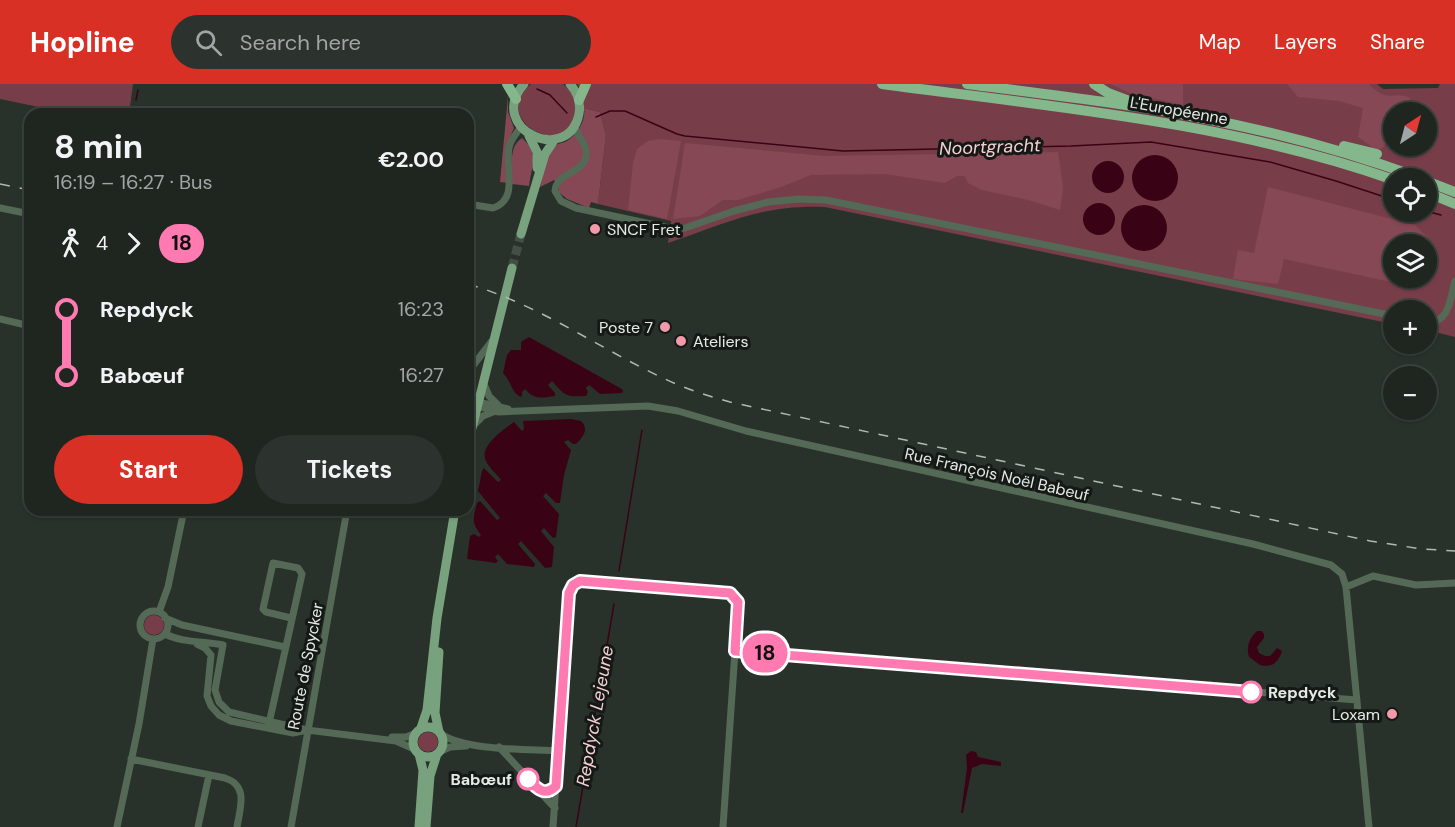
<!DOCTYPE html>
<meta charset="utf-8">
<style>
body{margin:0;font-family:"DM Sans",sans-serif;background:#2c322d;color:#f1f3f6;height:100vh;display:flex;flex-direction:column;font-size:22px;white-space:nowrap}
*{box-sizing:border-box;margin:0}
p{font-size:20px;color:#a1a5a5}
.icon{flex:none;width:33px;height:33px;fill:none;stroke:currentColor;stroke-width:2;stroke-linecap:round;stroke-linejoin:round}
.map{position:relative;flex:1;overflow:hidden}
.sheet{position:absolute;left:24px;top:24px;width:450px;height:408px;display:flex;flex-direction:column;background:#1f2620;border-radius:18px;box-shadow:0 2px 4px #0004,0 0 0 2px #3c433e}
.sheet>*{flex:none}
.badge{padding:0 12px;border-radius:20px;font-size:21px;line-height:39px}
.needle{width:39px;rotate:36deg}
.fabs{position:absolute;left:1383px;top:18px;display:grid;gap:12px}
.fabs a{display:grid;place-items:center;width:54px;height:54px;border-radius:50%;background:#1f2620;box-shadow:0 2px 4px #0004,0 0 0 2px #3c433e;font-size:30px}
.map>.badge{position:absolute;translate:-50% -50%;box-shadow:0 0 0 3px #fff}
.legs{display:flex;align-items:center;gap:9px;height:66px;padding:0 30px;font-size:20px}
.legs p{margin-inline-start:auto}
.headline{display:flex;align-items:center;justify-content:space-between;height:102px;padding:0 30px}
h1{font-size:33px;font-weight:700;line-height:45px}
.action{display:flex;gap:12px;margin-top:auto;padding:12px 30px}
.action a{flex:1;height:69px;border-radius:36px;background:#d93025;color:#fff;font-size:24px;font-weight:700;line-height:69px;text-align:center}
.action a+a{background:#2c322d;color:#f1f3f6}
ul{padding:0 30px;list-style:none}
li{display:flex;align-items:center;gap:21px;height:66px;font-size:22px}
li i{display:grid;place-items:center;width:9px;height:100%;margin:0 8px;background:currentColor}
li i::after{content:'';width:15px;height:15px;margin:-8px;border:4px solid;border-radius:50%;background:#1f2620}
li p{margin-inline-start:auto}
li:first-child i{background:linear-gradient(#0000 50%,currentColor 0)}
li:last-child i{background:linear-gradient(currentColor 50%,#0000 0)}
header{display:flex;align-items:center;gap:36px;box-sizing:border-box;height:84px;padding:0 30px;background:#d93025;color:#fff}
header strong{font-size:28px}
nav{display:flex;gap:33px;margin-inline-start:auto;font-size:21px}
.search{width:420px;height:54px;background:#2c322d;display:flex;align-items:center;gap:15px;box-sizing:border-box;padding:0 21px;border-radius:33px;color:#a1a5a5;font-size:22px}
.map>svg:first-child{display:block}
.green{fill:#773e4a;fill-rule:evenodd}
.forest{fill:#854854}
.water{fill:#3a0315}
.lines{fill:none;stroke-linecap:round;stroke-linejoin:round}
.stream{stroke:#3a0315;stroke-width:1.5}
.major-tunnel{stroke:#454e46;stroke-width:9;stroke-dasharray:9 4.5;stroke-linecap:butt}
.minor{stroke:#556957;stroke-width:7}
.major{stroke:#77a27d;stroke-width:9}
.highway{stroke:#84b88c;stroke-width:10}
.rail{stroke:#b1b8b2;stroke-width:1.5;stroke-dasharray:10 10;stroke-linecap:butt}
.line-1-casing{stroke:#fff;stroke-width:14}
.line-1{stroke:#ff7ab1;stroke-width:9}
.poi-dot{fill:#f39aaa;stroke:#141915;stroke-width:2}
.stop-1-dot{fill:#fff;stroke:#ff7ab1;stroke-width:3}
.labels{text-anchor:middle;stroke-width:6;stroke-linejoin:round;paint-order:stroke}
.street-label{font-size:16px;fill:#e4eae4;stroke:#141915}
.poi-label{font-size:16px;fill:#e4eae4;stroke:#141915;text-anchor:start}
.stop-label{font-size:16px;font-weight:bold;fill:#e4eae4;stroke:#141915;text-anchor:start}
.water-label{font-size:18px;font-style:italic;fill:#f8d0d5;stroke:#141915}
</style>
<header>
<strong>Hopline</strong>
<div class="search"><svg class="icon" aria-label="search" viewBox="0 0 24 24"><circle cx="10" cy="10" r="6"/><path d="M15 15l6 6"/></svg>Search here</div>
<nav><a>Map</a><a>Layers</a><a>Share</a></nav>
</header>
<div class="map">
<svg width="1455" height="743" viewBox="0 0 1455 743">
<rect width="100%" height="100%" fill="#29322a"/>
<path class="green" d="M0,0H133L129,30H73L0,15Z
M531,0H563C572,7 577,17 575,29C567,78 488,36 531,0Z
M577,0H1377L1383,5L1438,4L1440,0H1455V253L1427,246L1426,226H1394L1393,240L825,123C762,120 725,140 668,159L671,137L598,120L606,51L600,28L584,24V11ZM1394,28H1426V62H1394ZM1394,94H1426V128H1394ZM1394,160H1426V194H1394Z
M144 541a10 10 0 1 1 20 0a10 10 0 1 1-20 0Z
M418 658a10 10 0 1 1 20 0a10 10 0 1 1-20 0Z"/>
<path class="forest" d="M1110,0H1182L1183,1V21L1130,9Z
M1287,0H1369C1388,21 1396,5 1411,15L1403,19L1400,28H1394L1393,45L1383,64L1376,66L1358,53L1363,24L1339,17L1298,13Z
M508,12V28L514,44L508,58V99L500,98Z
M584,24L600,28L606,51L598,120L591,118L589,124L567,115L559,108V104L554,96L540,103C544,91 545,72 554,63C558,59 563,59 567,57C578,50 586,36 584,24Z
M522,54C539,69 532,81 529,102L512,100C512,86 508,62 522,54Z
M660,55L681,57L667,135L628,126L633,79L637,65L648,57Z
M685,59L825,72L1058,68L1063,104L1060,126L1028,116L982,106L968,99L965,92H957L945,99L885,90L811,91L781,103L738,116H723L700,132L673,135Z
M1268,103L1415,141L1427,153L1425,160H1394V194H1417L1415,199L1405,201L1284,175L1278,200L1233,195L1238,166L1254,169Z"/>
<path class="water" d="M1132 94a23 23 0 1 1 46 0a23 23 0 1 1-46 0Z
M1092 93a16 16 0 1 1 32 0a16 16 0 1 1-32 0Z
M1083 135a16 16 0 1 1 32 0a16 16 0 1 1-32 0Z
M1121 144a23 23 0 1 1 46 0a23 23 0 1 1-46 0Z
M529,253L620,304L623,306L622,309L600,310L589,301L586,304L588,308L586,312C566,313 565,312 552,297L548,301L555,309V312C542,314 534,316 525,305L522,308V311L521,313C512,310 511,297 503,289L507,271L511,266H521V258Z
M571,335L581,337C589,345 584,352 576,360H573L568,356L564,358L571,366L564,391L560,419H556L546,409L543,412L559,430L556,453L553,454L544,444L541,447L554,463L552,483L545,484L521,457L518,460L535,480L534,483L507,480L498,470L495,473L498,477L496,479L467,475L470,452L474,450L479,453L481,451C471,438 473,435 477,419L480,417L497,436L500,434L478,407L482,387L484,384L498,398L501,396C497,390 489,384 486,377C478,363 504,345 514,338L522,347L524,345L523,337Z
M1257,547H1262L1264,550V554L1257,563L1259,569L1265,572H1270L1277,564L1282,567C1278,579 1272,584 1260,581L1249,573C1246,564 1249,554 1257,547Z
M971,667L976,668L978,673L1001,678V682L982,680L972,684L963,729H961L967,684L966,671Z"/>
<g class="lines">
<path class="stream" d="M537,5L550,11L567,29
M136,16L138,6
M134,30L135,23
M596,33L610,27H625L677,50L685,52L843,67L1071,62L1151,58L1270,78L1336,97L1394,116
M1426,127L1441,131
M619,487L642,346
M576,743L614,520"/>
<path class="major-tunnel" d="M512,184L521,150"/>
<path class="minor" d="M574,41C576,51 586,58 586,68C588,90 556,87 555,107L561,117L576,124L674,145L685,144L734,127L768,118L799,115L826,116L1394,232
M468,120L493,124C519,116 505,84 509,64C510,56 516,50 521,43
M0,124L30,130
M0,235L30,242
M1426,238C1450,240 1450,214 1455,197
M468,288L492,257
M483,298L489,312L498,321
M478,318L508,325
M477,322L498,328L648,322L678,327L746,347L1253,460L1331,481L1342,490L1346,503L1369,743
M474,341L483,332L493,328
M1346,503L1373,492L1416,501L1455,499
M140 541a14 14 0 1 1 28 0a14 14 0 1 1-28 0Z
M159,528L168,503L184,426
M165,534L182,541L285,563
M165,550C183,559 204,557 223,561L215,606L219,618L229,628L307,646L396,657L414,665
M197,560L205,564L211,571L207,612L211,622L219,631L231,637L293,649L307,646
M268,644L302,490L298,484L273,479L263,525L266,528L291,534
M441,650C466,667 527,665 558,667
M392,653H406L416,649
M499,663L538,705L548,708L556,702
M439,668L450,663L466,662
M131,675L225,694C249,702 240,724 237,743
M538,706L555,724
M117,743L139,640L153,555
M198,743L209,691
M291,743L347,426
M553,743L569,509L573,501L580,497L730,509L736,513L738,520L735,567L1357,616
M723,743L735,567"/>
<path class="major" d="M524,0C485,44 568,83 579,30C581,19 577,8 570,0
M529,52L537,68V84
M521,150L545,70L555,55
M468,360L512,184
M413 658a15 15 0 1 1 30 0a15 15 0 1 1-30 0Z
M421,644L427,626L437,534L455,426
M439,648L435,629L439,568
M419,670L423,686L419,743
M426,743L430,692L437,670"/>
<path class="highway" d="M507,0L516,15
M882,0C1055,23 1229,38 1394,96
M967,0C1045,10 1124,19 1201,34C1276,48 1349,68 1420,94
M1094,0L1108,9L1129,17
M579,16L586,0
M1344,62L1377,70
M1426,97L1455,108
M1426,108L1455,120"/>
<path class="rail" d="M0,100L30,106
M468,200C540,221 598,264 665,295C686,305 708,312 730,318L1370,457L1422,465L1455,467"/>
</g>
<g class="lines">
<defs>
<path id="line-1" d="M528,695C537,705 545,713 556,702L569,509L573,501L580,497L730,509L738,518L735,567L1251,608"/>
</defs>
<use href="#line-1" class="line-1-casing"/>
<use href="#line-1" class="line-1"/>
</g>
<g class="poi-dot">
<circle cx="595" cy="145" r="6"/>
<circle cx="665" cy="243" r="6"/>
<circle cx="681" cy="257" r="6"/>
<circle cx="1392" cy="630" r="6"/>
</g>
<g class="stop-1-dot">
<circle cx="1251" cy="608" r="10"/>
<circle cx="528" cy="695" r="10"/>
</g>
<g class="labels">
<g class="street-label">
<text transform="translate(1179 26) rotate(10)" y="6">L'Européenne</text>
<text transform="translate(997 390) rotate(13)" y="6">Rue François Noël Babeuf</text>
<text transform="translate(305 582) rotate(-79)" y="6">Route de Spycker</text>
</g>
<g class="poi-label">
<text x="607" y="151">SNCF Fret</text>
<text x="653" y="249" text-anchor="end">Poste 7</text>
<text x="693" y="263">Ateliers</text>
<text x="1380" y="636" text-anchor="end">Loxam</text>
</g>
<g class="stop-label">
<text x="1268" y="614">Repdyck</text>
<text x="512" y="701" text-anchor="end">Babœuf</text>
</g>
<g class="water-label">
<text transform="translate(990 63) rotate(-2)" y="6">Noortgracht</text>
<text transform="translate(595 632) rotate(-80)" y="6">Repdyck Lejeune</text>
</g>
</g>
</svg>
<div class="fabs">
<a><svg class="needle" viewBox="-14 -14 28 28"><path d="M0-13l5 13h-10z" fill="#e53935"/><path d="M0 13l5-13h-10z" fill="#a1a5a5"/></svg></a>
<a><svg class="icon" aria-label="locate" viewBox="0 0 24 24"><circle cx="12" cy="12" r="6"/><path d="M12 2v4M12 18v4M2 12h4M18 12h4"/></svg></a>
<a><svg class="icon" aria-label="layers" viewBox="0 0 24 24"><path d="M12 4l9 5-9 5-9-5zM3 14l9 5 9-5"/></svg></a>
<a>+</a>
<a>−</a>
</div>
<b class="badge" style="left:765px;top:569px;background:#ff7ab1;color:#111">18</b>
<section class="sheet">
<div class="headline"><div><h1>8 min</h1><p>16:19 – 16:27 · Bus</p></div><b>€2.00</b></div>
<div class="legs"><svg class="icon" aria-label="walk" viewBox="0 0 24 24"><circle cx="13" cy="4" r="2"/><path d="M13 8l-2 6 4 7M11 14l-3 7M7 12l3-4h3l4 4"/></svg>4<svg class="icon" aria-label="forward" viewBox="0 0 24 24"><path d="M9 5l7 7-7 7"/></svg><b class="badge" style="background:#ff7ab1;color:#111">18</b></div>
<ul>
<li><i style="color:#ff7ab1"></i><b>Repdyck</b><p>16:23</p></li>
<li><i style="color:#ff7ab1"></i><b>Babœuf</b><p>16:27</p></li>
</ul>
<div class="action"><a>Start</a><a>Tickets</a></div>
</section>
</div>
